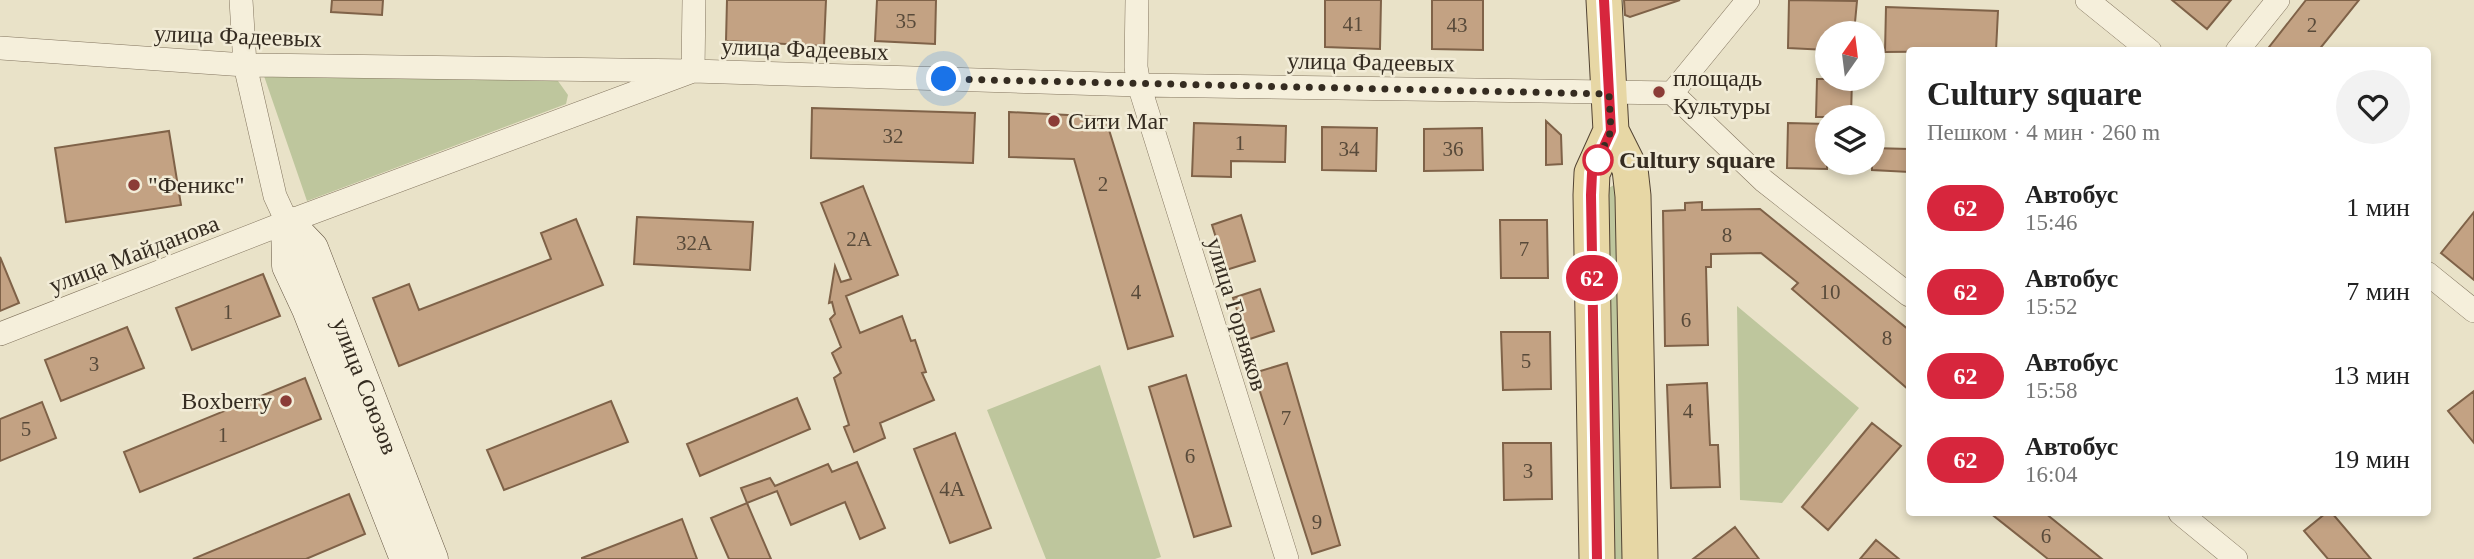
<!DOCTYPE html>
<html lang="ru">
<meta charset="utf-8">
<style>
body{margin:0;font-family:"Times New Roman",serif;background:#f2f2f2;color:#222;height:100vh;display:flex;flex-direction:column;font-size:26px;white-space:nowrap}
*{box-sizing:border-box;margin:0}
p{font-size:23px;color:#767676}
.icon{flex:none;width:38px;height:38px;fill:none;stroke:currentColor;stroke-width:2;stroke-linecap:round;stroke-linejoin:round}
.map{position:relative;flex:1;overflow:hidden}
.details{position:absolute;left:1906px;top:47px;width:525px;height:469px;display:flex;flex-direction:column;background:#fff;border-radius:7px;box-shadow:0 4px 10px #0003}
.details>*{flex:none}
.badge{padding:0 14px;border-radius:23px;font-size:24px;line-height:46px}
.needle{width:46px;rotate:14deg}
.tools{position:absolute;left:1815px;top:21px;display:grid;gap:14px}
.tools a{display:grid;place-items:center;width:70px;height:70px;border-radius:50%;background:#fff;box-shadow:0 4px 10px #0003;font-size:35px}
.you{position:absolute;width:35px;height:35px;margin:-18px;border:5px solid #fff;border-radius:50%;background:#1a73e8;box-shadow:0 0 0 10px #1a73e833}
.map>.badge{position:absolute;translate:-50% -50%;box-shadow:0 0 0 4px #fff}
.round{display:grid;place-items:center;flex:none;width:74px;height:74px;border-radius:37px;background:#f2f2f2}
.headline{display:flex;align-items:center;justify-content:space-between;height:119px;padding:0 21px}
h1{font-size:33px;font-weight:700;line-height:52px}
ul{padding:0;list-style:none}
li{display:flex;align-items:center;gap:21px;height:84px;padding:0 21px}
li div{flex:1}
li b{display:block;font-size:26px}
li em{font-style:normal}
li .badge{min-width:77px;font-weight:700;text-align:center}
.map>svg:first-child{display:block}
.green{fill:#bec69d}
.building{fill:#c3a283;stroke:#7f6248;stroke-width:2}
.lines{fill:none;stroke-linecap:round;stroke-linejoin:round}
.street-casing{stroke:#83755f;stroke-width:24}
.secondary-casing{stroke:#655642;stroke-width:33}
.primary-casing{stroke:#524333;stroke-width:37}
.street{stroke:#f5efdb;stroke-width:23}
.secondary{stroke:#f5efdb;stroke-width:32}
.primary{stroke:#e7d7a5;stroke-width:35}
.line-casing{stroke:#fff;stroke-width:16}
.line{stroke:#d7263d;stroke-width:10}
.walk{stroke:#352c21;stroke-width:7;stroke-dasharray:0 12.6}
.poi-dot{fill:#8b3c37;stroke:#f2ecd7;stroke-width:2.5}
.stop-dot{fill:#fff;stroke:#d7263d;stroke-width:3.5}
.labels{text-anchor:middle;stroke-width:5;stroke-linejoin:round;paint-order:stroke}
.number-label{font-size:21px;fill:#584a3a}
.street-label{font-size:24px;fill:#352c21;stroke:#f2ecd7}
.poi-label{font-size:24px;fill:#352c21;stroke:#f2ecd7;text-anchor:start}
.stop-label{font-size:24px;font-weight:bold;fill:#352c21;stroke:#f2ecd7;text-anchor:start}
</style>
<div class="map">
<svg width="2474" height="559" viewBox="0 0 2474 559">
<rect width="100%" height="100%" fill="#e9e2c8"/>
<path class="green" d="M264,76L558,81L568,95L566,104L307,201Z
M1614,185L1623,188L1629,559H1612L1607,189Z
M1737,306L1859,408L1782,503L1740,500Z
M1100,365L1161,557L1155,559H1046L987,410Z"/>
<path class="building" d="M332,0H383L382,15L331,12Z
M727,0H826L824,46L726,41Z
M877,0H936L935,44L875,41Z
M1325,0H1381L1380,49L1325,47Z
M1432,0H1483V50L1432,49Z
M1624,0H1680L1630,17L1625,15Z
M1789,0L1857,1L1854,33H1827V50L1788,48Z
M2172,0H2231L2207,29Z
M2306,0H2359L2318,51H2266Z
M1886,7L1998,11L1996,51L1885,52Z
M1817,79H1852L1851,117H1816Z
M812,108L975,113L973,163L811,158Z
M1009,112L1105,117L1173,336L1128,349L1074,159L1009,157Z
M1546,121L1561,135L1562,164L1546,165Z
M1194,123L1286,126L1285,162L1231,161V177L1192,176Z
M1788,123L1827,124V169L1787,168Z
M1322,127L1377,128L1376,171L1322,170Z
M1482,128L1483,170L1424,171V129Z
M169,131L181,205L66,222L55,148Z
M1872,148L1909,149V172L1872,170Z
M863,186L898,275L846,296L860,333L902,316L911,341L915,340L926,372L922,373L934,400L880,423L885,438L854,452L844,427L849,425L834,378L841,373L832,353L841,347L830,319L835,314L832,302L829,303L835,266L841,282L851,279L821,203Z
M1702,202V210L1760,209L1909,330V390L1792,289L1798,283L1761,253L1711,254V267H1706L1708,345L1665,346L1663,211L1685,210V203Z
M2474,212V280L2441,253Z
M1241,215L1255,261L1226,270L1212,225Z
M637,217L753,222L750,270L634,264Z
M576,219L603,285L399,366L373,298L409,284L419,310L551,259L541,233Z
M1500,220H1547L1548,278H1501Z
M0,257L19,303L0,311Z
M263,274L280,316L192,350L176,308Z
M1260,289L1274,331L1247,340L1233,298Z
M127,327L144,368L61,401L45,360Z
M1501,332H1550L1551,389L1503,390Z
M1287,363L1340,545L1312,554L1254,373Z
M1186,375L1231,526L1194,537L1149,387Z
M305,378L321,419L140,492L124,452Z
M1707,383L1710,445H1718L1720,487L1671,488L1667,385Z
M2474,391V443L2448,411Z
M797,398L810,429L700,476L687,444Z
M611,401L628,442L504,490L487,450Z
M42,402L56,438L0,461V419Z
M1872,423L1901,446L1828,530L1802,507Z
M955,433L991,528L950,543L914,449Z
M1503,443H1551L1552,499L1504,500Z
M857,462L885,528L860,539L845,502L791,525L777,491L747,503L741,488L770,478L775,486L828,464L832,472Z
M349,494L365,534L306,559H193Z
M747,503L771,559H729L711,518Z
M1990,513H2045L2102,559H2048Z
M2326,513H2332L2371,559H2328L2304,531Z
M682,519L697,559H582V558Z
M1735,527L1759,559H1693Z
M1876,540L1899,559H1860Z"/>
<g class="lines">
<defs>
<path id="street" d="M241,0L245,65L275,196L287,222
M1137,0L1136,67L1139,85L1287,559
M2087,0L2150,51
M0,48L245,65L693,71L1139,85L1672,93L1748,0
M2237,51L2278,0
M1672,93L1764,181L1909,295
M2427,273L2474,311
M0,334L287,222L693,71L694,0
M2180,513L2236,559"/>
<g id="secondary">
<path id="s1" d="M287,222L312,248L432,559"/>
<path d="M287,222L288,266L308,309L406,559"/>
</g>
<path id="primary" d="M1611,131L1630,169L1633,196L1640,559
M1597,559L1591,195L1592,173L1611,131L1604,0"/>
</defs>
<use href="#street" class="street-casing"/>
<use href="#secondary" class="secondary-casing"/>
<use href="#primary" class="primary-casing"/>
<use href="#street" class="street"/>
<use href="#secondary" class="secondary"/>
<use href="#primary" class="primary"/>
</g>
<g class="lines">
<defs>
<path id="line" d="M1597,559L1591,195L1592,173L1611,131L1604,0"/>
</defs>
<use href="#line" class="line-casing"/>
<use href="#line" class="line"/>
<path class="walk" d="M944,79L1609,94L1611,131L1598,160"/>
</g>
<g class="poi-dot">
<circle cx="1659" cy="92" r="7"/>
<circle cx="1054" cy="121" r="7"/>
<circle cx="134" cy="185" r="7"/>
<circle cx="286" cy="401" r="7"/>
</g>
<circle class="stop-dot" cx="1598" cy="160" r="14"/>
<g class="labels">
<g class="number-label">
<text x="906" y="28">35</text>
<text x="1353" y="31">41</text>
<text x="1457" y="32">43</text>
<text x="2312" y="32">2</text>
<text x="893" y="143">32</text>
<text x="1240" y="150">1</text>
<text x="1349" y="156">34</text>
<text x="1453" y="156">36</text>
<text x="1103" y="191">2</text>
<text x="1727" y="242">8</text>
<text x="859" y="246">2А</text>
<text x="694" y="250">32А</text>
<text x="1524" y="256">7</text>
<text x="1136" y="299">4</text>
<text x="1830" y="299">10</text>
<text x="228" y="319">1</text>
<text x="1686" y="327">6</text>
<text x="1887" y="345">8</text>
<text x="1526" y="368">5</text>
<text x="94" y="371">3</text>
<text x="1688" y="418">4</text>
<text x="1286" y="425">7</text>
<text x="26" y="436">5</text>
<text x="223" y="442">1</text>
<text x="1190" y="463">6</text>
<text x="1528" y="478">3</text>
<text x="952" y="496">4А</text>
<text x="1317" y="529">9</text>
<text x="2046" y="543">6</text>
</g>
<g class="street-label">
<text transform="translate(238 36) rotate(2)" y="8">улица Фадеевых</text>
<text transform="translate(805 49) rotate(2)" y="8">улица Фадеевых</text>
<text transform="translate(1371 62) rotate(1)" y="8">улица Фадеевых</text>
<text transform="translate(134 254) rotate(-21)" y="8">улица Майданова</text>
<text transform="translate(1237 314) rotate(73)" y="8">улица Горняков</text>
<text dy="8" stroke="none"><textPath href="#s1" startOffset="184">улица Союзов</textPath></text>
</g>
<g class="poi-label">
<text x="1673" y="86">площадь<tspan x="1673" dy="28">Культуры</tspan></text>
<text x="1068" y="129">Сити Маг</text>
<text x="148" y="193">"Феникс"</text>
<text x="272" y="409" text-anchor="end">Boxberry</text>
</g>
<g class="stop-label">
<text x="1619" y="168">Cultury square</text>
</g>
</g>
</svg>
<div class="tools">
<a><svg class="needle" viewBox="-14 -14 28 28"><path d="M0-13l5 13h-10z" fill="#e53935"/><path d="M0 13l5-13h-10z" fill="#767676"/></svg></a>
<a><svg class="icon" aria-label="layers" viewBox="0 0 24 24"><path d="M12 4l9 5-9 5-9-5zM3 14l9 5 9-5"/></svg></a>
</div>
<div class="you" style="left:944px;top:79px"></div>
<b class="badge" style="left:1592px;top:278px;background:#d7263d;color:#fff">62</b>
<section class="details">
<div class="headline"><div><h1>Cultury square</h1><p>Пешком · 4 мин · 260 m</p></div><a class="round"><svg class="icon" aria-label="heart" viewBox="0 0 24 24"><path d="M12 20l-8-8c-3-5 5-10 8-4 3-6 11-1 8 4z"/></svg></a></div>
<ul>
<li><span class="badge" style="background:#d7263d;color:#fff">62</span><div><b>Автобус</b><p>15:46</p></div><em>1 мин</em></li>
<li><span class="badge" style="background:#d7263d;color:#fff">62</span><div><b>Автобус</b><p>15:52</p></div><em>7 мин</em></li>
<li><span class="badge" style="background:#d7263d;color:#fff">62</span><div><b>Автобус</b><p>15:58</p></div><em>13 мин</em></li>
<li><span class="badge" style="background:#d7263d;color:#fff">62</span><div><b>Автобус</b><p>16:04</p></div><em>19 мин</em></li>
</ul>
</section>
</div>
